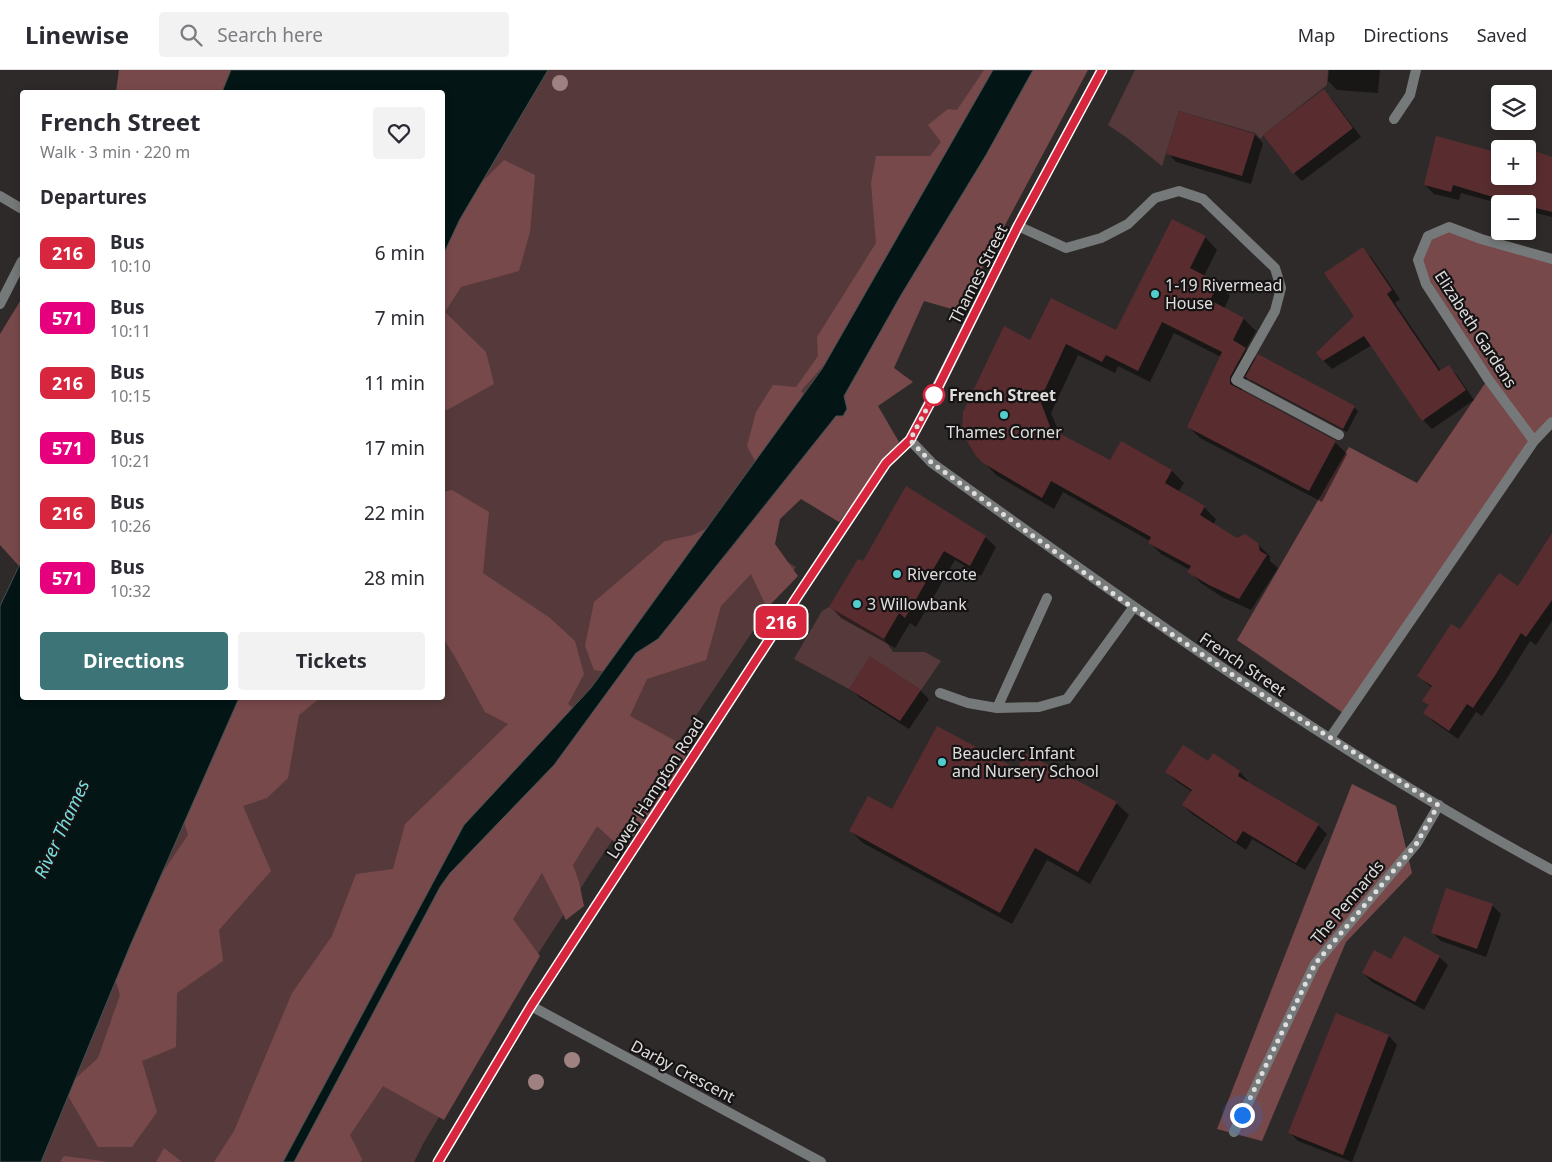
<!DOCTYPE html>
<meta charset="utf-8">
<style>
body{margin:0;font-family:"Noto Sans",sans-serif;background:#f2f2f3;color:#2b2b33;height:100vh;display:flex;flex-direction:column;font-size:19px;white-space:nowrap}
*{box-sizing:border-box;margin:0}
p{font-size:16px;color:#7c7c81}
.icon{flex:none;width:28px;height:28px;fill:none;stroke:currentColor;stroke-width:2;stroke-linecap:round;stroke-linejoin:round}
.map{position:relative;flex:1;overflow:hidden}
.drawer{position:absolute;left:20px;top:20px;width:425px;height:610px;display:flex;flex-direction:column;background:#fff;border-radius:5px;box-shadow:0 2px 8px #0003}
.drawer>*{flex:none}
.badge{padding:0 10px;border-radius:8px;font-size:18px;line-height:32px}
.fabs{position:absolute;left:1491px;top:15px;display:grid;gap:10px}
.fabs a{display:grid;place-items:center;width:45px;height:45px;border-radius:5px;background:#fff;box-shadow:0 2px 8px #0003;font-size:25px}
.you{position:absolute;width:25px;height:25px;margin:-12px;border:4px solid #fff;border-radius:50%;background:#1a73e8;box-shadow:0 0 0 8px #1a73e833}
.map>.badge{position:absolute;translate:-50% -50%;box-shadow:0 0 0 2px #fff}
h2{padding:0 20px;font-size:19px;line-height:45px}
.round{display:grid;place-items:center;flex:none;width:52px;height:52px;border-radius:5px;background:#f2f2f3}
.overview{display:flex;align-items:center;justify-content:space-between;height:85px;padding:0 20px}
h1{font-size:24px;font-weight:700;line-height:38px}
.button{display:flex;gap:10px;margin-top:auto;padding:10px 20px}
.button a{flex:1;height:58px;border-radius:5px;background:#3d7478;color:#fff;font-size:20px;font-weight:700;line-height:58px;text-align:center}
.button a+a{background:#f2f2f3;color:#2b2b33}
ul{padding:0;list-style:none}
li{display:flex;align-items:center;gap:15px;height:65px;padding:0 20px}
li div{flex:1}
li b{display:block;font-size:19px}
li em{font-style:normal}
li .badge{min-width:55px;font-weight:700;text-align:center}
header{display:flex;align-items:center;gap:30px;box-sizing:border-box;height:70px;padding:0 25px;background:#fff;border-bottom:1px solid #e1e1e2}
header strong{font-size:24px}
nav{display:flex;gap:28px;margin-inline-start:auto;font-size:18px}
.search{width:350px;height:45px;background:#f2f2f3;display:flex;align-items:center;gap:12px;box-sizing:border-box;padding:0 18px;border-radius:5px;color:#7c7c81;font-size:19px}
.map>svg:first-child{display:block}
.green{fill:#563a3b}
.forest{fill:#78494b;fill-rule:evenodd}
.water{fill:#031515;stroke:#455151}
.shadow{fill:#0007}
.building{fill:#592d2f}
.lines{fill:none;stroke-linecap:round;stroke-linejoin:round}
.service{stroke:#767979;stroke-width:10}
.minor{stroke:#767979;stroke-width:10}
.tertiary{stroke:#767979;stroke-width:10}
.tree{fill:#9f8182}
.line-casing{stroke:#fff;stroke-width:11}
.line{stroke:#d7263d;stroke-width:8}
.walk{stroke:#e0dddd;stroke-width:5;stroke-dasharray:0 9}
.poi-dot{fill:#52cdcd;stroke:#151313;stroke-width:2}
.stop-dot{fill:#fff;stroke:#d7263d;stroke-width:2.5}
.labels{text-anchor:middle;stroke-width:4.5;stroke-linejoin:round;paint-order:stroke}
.street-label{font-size:16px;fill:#e0dddd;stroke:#151313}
.poi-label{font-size:16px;fill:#e0dddd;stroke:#151313;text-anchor:start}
.stop-label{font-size:16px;font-weight:bold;fill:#e0dddd;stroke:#151313;text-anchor:start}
.water-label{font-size:18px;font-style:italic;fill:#78dddd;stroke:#151313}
</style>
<header>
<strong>Linewise</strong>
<div class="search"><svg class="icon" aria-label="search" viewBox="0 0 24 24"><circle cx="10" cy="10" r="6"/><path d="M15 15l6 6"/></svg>Search here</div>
<nav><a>Map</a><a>Directions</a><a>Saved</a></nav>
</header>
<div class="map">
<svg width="1552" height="1092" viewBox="0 0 1552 1092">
<rect width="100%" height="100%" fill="#2f2a2a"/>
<path class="green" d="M548,0H993L822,299L591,618L464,755L283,1092H41L130,876L239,628H442L443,185L460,149Z
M1135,0H1328L1327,15L1263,65L1261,69L1255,63L1179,41L1162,96L1126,67L1108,55Z
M757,474L796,497L595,796L508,930L423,1074L414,1092H321L580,674Z
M829,537L884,569L893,582H925L941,591L921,620L870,587L849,619L794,589L822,541Z"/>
<path class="forest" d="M119,0H231L222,22H116Z
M984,0H1030L1016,31L1033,0H1088L959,241L924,231L894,298L913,312L878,336L899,372L839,452L801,429L780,449L775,474L798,506L767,538L751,504L721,536L706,590L647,609L630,646L690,679L658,733L623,780L597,756L573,795L579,812L584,836L566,850L542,803L513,849L540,886L444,1050L383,1016L350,1065L362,1089L361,1092H214L234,1061L292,923L332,866L356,804L393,799L405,754L508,654L485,642L455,587L443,568V422L452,420L489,442L483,503L550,548L575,571L584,604L568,634L589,648L607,602L594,600L585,576L594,532L665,471L693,465L716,454L757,395L747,376L756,342L773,315L796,317L818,286L817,267L876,173L871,113L876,86H930L941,72L928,55L948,39L957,40ZM901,225L844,326L847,339L836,346L724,487L821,343L801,321L824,295Z
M504,90L535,105L530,162L519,201L461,217L445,242L486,282L494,314L447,340L442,338V173L466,128Z
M1449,157L1552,189V352L1346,645L1237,570L1349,377L1417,413L1488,309L1418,190L1428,166Z
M22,228V495L19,496L0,475V264Z
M225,628H320L299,645L288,708L267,728L243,736L271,801L219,860L223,891L177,923L176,977L142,991L157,1042L132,1077H98L64,1019L98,988L120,925L107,884L188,765L177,730Z
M1352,714L1396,736L1412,803L1346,872L1262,1071L1217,1059Z
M164,1078L182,1092H156Z
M64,1086L110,1092H60Z"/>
<path class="water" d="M231,0H548L460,149L443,185L442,22H222Z
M993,0H1033L986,85L901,225L844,326L847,339L843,346H836L658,569L636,583L554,695L450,803L440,817L294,1092H283L464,755L591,618L822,299Z
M22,495V628H239L130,876L41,1092H0V536L19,496Z"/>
<path class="shadow" d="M1329,0H1380L1378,23L1337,20L1328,11Z
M1324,21L1332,29L1361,67L1302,111L1294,103Z
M1255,65L1263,73L1251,114L1176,92L1168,83Z
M1500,83V106H1528V91L1552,88V147L1528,141V134H1501L1461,123L1459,130L1434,124L1425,115Z
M1205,167L1217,180L1204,206L1218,214L1230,226L1224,239L1244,249L1256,261L1246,279L1257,290L1354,337L1358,341L1347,362L1251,311L1248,308L1242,319V321L1335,372L1347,384L1322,432L1200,368L1188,356L1221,287L1174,263L1150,312L1118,296L1115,303L1078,285L1051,343L1060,365L1110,391L1121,372L1172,401L1184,413L1178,422L1204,437L1216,449L1213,455L1237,469L1257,474L1270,486V491L1278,498L1251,540L1222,527L1201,513L1189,501L1190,500L1161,484L1149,472L1150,471L1063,422L1054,439L996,405L984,392L1031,272L1116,262Z
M1362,178L1371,187L1400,229L1395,233L1441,301L1448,296L1457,305L1474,330L1432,359L1423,350L1372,275L1332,299L1323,290L1355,246Z
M985,467L996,477L981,506L955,490L916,557L910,553L895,578L841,548L831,537L863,493Z
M1552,493V551L1536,575L1530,571L1504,613L1482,646L1476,642L1458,669L1434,652L1425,643L1430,636L1424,630L1432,618L1418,605L1460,561Z
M851,618L920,620L929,629L909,659L859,627Z
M1213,685L1240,702L1248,711L1247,713L1318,755L1327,764L1305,800L1252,769L1246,780L1192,744L1183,735L1192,722L1176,711L1167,702L1208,693Z
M1017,701L1116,733L1129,745L1090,814L1047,790L1012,854L863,773L851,761L892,740Z
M1492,835L1501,844L1486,887L1441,871L1432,862Z
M1439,887L1448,895L1424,940L1372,912L1363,903L1392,891Z
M1389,966L1397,975L1352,1092L1298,1071L1289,1062Z"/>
<path class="building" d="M1324,19L1353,58L1293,104L1263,65Z
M1179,41L1255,64L1242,106L1166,84Z
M1436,66L1500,83V106H1528V79L1552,87V142L1528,136V134H1520L1493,127L1453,115L1451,122L1424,115Z
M1507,72L1527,79H1505Z
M1172,149L1206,166L1190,198L1219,213L1210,230L1244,248L1233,270L1246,278L1230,307V314L1336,371L1309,421L1187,357L1222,282L1162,252L1138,301L1106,285L1102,292L1066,274L1040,330L1051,359L1110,390L1121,371L1172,400L1165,413L1205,436L1200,445L1237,468L1245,464L1258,473L1260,481L1267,485L1239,529L1209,515L1187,502L1191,496L1148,473L1151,467L1051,411L1042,428L983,393L976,386L967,371L962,356L963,342L1004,256L1030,270L1051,228L1116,260Z
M1363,177L1392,220L1387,224L1439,301L1449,295L1466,320L1422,351L1364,266L1323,291L1316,283L1354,246L1324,203Z
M1258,284L1355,336L1343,359L1245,307Z
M906,416L986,466L970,496L944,481L905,548L899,543L884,569L829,537L858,489L863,491Z
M1552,463V530L1526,567L1521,563L1496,604L1473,638L1467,634L1449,661L1423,643L1429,635L1422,631L1432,616L1417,606L1451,554L1460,559L1499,503L1518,516Z
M870,586L921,620L900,651L849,619Z
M937,656L1017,699L1026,683L1117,732L1078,802L1035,778L1000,843L849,761L868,726L892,739Z
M1183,675L1208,691L1213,683L1240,701L1238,706L1319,754L1296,793L1243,761L1236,772L1182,735L1192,720L1165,702Z
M1446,818L1493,834L1477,879L1431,863Z
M1404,866L1440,886L1415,932L1362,903L1374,880L1391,889Z
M1336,943L1389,965L1343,1085L1288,1063Z"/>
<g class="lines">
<path class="service" d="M1394,49L1410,25L1416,0
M0,126L22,139
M1018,156L1066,178L1101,168L1128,154L1155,128L1179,121L1203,129L1275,198L1281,218L1275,241L1236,310L1339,365
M0,234L22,191
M940,623L968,633L997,638L1039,637L1067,629L1133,538
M997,638L1047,528"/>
<path class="minor" d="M1534,371L1488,309L1426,214L1418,190L1428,166L1449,157L1481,169L1552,189
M1330,668L1534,371L1552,352
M531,936L821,1092
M1234,1062L1315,894L1417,773L1439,735"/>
<path class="tertiary" d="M910,370L932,393C1133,537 1334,683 1552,800
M438,1092L531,936L797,527L886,393L910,370L1018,156L1102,0"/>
</g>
<g class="tree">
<circle cx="560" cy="13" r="8"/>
<circle cx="572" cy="990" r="8"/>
<circle cx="536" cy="1012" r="8"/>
</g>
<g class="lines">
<defs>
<path id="line" d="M438,1092L531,936L797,527L886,393L910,370L930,333L1018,156L1102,0"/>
</defs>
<use href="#line" class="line-casing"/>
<use href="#line" class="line"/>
<path class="walk" d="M934,325L910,370L932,393L1133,538L1270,630L1438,735L1417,773L1315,894L1242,1045"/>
</g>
<g class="poi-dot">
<circle cx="1155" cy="224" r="5"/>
<circle cx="1004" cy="345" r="5"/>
<circle cx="897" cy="504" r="5"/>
<circle cx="857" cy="534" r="5"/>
<circle cx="942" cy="692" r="5"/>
</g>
<circle class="stop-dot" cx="934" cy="325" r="10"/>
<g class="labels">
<g class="street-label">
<text transform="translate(978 204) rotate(-63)" y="6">Thames Street</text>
<text transform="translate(1476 259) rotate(57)" y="6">Elizabeth Gardens</text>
<text transform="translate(1243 594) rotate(34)" y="6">French Street</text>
<text transform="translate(655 718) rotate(-57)" y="6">Lower Hampton Road</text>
<text transform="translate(1347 832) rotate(-50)" y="6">The Pennards</text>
<text transform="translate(683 1001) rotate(28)" y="6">Darby Crescent</text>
</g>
<g class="poi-label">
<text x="1165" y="221">1-19 Rivermead<tspan x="1165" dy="18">House</tspan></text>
<text x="1004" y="368" text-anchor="middle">Thames Corner</text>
<text x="907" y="510">Rivercote</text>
<text x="867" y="540">3 Willowbank</text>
<text x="952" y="689">Beauclerc Infant<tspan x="952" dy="18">and Nursery School</tspan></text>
</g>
<g class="stop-label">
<text x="949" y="331">French Street</text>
</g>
<g class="water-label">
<text transform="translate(62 759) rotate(-65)" y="6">River Thames</text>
</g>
</g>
</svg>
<div class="fabs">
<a><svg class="icon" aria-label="layers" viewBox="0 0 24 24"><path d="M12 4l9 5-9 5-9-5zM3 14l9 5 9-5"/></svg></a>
<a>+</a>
<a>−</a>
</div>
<div class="you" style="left:1242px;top:1045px"></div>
<b class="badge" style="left:781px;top:552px;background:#d7263d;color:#fff">216</b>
<section class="drawer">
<div class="overview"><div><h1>French Street</h1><p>Walk · 3 min · 220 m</p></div><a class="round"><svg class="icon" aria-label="heart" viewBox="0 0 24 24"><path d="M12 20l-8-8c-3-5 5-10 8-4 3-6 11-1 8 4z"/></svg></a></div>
<h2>Departures</h2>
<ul>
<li><span class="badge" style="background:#d7263d;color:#fff">216</span><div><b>Bus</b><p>10:10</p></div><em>6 min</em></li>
<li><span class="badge" style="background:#e6007e;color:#fff">571</span><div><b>Bus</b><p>10:11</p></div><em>7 min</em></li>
<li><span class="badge" style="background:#d7263d;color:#fff">216</span><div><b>Bus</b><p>10:15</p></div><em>11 min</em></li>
<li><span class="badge" style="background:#e6007e;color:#fff">571</span><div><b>Bus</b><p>10:21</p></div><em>17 min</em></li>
<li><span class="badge" style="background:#d7263d;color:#fff">216</span><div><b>Bus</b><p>10:26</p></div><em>22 min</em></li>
<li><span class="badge" style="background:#e6007e;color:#fff">571</span><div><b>Bus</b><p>10:32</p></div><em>28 min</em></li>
</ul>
<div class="button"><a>Directions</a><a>Tickets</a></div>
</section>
</div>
